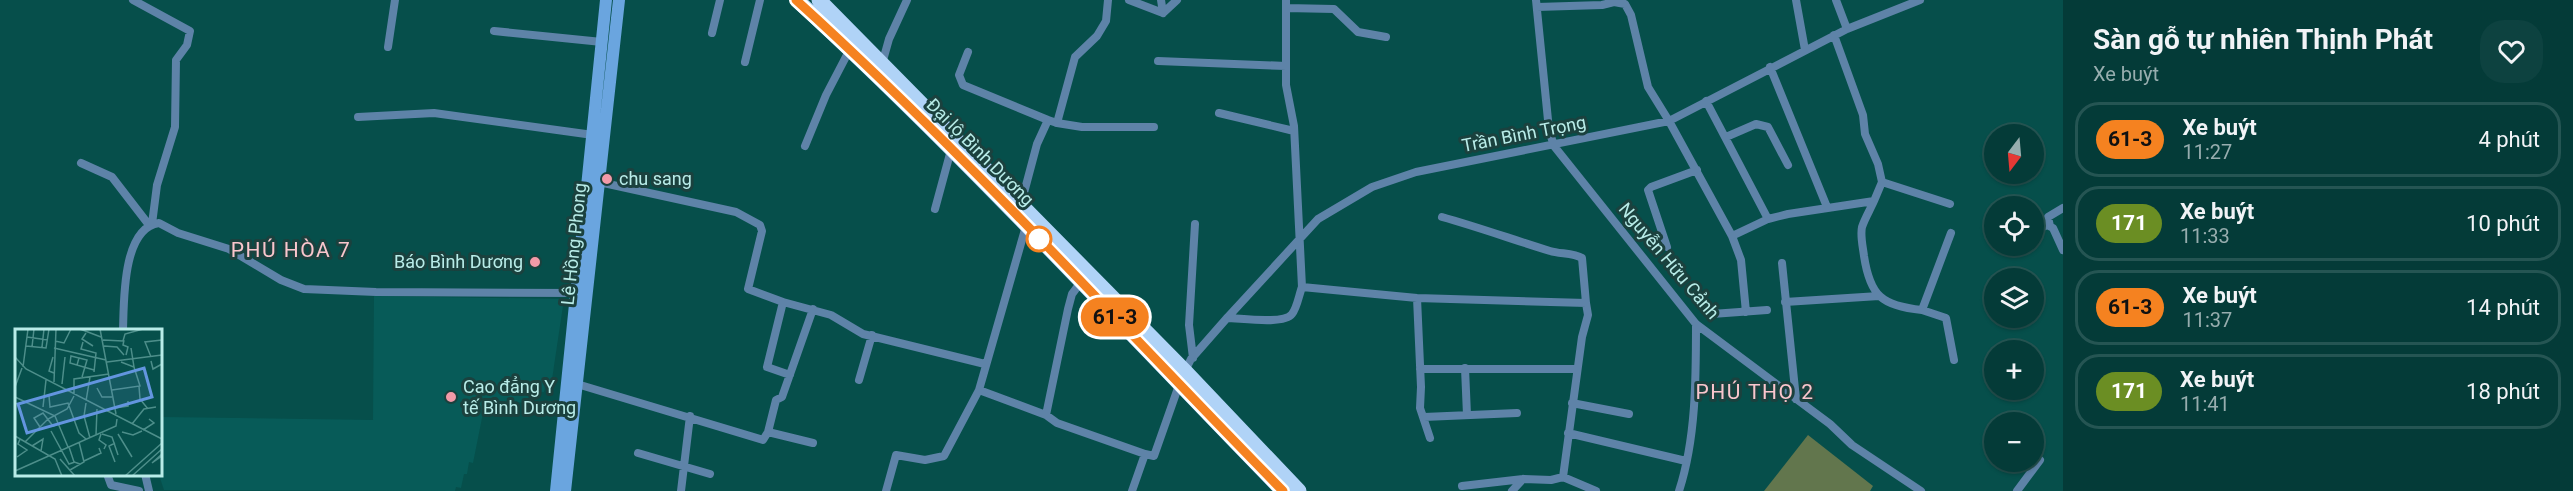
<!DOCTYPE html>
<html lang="vi">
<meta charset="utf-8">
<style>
body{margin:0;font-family:Roboto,sans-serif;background:#0d4240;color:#f1f3f6;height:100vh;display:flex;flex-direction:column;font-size:22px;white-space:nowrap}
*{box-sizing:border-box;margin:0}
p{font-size:20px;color:#97adae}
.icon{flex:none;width:33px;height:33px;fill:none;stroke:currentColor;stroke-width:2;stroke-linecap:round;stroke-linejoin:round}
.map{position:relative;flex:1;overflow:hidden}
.drawer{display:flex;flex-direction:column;background:#043b38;width:510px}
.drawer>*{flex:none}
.badge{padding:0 12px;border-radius:20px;font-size:21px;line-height:39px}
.needle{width:39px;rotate:196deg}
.controls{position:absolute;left:1984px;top:124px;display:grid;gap:12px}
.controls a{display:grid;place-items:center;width:60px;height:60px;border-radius:50%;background:#043b38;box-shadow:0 2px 4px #0004,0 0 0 2px #255553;font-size:30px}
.map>.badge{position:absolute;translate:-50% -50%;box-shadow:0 0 0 3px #fff}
.round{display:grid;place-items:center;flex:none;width:63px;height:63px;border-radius:24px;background:#0d4240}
.head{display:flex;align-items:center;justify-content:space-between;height:102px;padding:0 30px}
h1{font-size:28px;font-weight:700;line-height:45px}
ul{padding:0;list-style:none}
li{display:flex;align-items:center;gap:18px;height:75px;margin:0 12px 9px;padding:0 18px;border:3px solid #255553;border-radius:24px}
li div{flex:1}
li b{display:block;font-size:22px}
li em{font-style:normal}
li .badge{min-width:66px;font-weight:700;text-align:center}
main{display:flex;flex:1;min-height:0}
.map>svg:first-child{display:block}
.built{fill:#075b58}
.garden{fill:#62764d}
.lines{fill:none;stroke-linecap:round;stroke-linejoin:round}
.street{stroke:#5e83a8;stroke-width:8}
.secondary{stroke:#6aa5df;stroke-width:12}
.highway{stroke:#b0d3f7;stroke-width:15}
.line-casing{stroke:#fff;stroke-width:14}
.line{stroke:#f58220;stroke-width:9}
.poi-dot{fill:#f39aa8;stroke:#1b413e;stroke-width:2}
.stop-dot{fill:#fff;stroke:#f58220;stroke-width:3}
.labels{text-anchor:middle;stroke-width:6;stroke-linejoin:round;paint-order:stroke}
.street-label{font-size:18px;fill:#b8ece8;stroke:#1b413e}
.poi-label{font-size:18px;fill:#b8ece8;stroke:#1b413e;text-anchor:start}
.quarter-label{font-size:21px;letter-spacing:1.5px;fill:#fac6cd;stroke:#1b413e}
.inset-road{fill:none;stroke:#4d8e8a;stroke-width:1.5}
.view{fill:#6395df;fill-opacity:0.15;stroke:#6395df;stroke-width:3}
.inset-edge{fill:none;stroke:#b8ece8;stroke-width:3}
</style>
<main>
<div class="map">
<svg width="2063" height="491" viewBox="0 0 2063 491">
<rect width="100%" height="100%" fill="#064f4b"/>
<path class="built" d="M374,296L564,299L551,386H545L544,392L529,391L528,404L513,401L511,409L485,403L473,463L469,462L467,474H464L461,488L456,487L455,491L164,490L159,475L161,417L373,420Z"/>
<path class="garden" d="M1808,435L1873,486L1870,491H1764Z"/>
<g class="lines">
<path class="street" d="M133,0L190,31L187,45L176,60L175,127L157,185L152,224
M1129,0L1163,13L1161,0
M1286,0V85L1294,126L1302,287L1417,298L1586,303L1588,315L1582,337L1563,477
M1536,0L1549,130L1554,146L1696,324L1830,424L1852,445L1921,491
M1796,0L1805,50
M1836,0L1847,29
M1537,7L1602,5L1614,2L1625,4L1631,15L1648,87L1669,121L1732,236L1768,219L1788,214L1874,201L1882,182L1878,164L1865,134L1863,115L1834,35
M1286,8L1334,9L1358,32L1386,37
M1163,13L1177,0
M494,31L602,42
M712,33L720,0
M388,47L395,0
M968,52L959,75L963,85L1048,120
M1158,61L1286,66
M745,62L760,0
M882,64L889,39L907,0
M1770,67L1827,207
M1706,101L1768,219
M1219,113L1294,131
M358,117L434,113L593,135
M1057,123L1082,127H1154
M1726,137L1756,124L1768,127L1788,165
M805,146L826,95L850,49
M81,163L112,177L149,225
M599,182L736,212L760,225L762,231L748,289L783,302L767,367L790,375
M1882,182L1950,204
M1874,201C1870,210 1865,218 1862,227C1860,236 1863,247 1864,256C1870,296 1882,306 1922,310L1951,233
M1021,204L1037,144L1048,120L1057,123L1075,57L1097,36L1106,21L1108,0
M935,209L951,150
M1442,217C1478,227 1514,240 1550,251C1560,254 1574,253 1582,258L1586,303
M2050,226L2048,217L2063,208
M2034,231L2047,225L2053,228L2063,250
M1732,236L1741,260L1746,312
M1667,247L1648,190L1651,187L1697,170
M1782,263L1796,399
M1417,298L1421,387L1420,408L1430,438
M783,302L831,315L863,334L985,364
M1785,302L1879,296
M1922,310L1946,318L1954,360
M1712,314L1767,310
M1227,318C1240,318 1284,325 1292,314C1297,308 1299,295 1302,287
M123,330C124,302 122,228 159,223L178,233L229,249L281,280L304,289L376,292L578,293
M1193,358L1189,325L1195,224
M1465,368L1467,415
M1420,369H1577
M1185,371L1191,359L1227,318L1318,219L1372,187L1416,172L1669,121L1847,29L1920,0
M859,380L872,335
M577,384L763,440L768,432
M979,390L1046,415L1068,309L1072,294L1081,282
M1572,403L1629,414
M1046,415L1057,423L1145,454
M1424,417L1517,413
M1568,433L1686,461
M813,443L768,432L776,400L782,397L813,309
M638,453L710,474
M107,474L111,485L139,491
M145,474L149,491
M1462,486L1523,479L1551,480L1563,477L1596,491
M681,491L690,416
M886,491L896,455L925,460L944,456L979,390L1026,226
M1132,491L1145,454L1154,456L1179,385
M1512,491L1523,479
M1679,491C1696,439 1696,378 1696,324
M2017,491L2040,460"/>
<path class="secondary" d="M556,491L606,0
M565,491L619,0"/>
<path class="highway" d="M797,0C966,156 1122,326 1283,491
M819,0L1185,371L1299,491"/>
</g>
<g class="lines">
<defs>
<path id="line" d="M796,0C967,155 1122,327 1283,491"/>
</defs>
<use href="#line" class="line-casing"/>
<use href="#line" class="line"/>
</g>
<g class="poi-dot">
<circle cx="607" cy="179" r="6"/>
<circle cx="535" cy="262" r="6"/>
<circle cx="451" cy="397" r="6"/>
</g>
<circle class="stop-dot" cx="1039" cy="239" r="12"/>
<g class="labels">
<g class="street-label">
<text transform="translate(1524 134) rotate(-11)" y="6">Trần Bình Trọng</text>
<text transform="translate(980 152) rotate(45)" y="6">Đại lộ Bình Dương</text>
<text transform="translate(574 244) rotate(-84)" y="6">Lê Hồng Phong</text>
<text transform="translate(1669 261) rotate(50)" y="6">Nguyễn Hữu Cảnh</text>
</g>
<g class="poi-label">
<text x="619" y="185">chu sang</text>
<text x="523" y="268" text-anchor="end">Báo Bình Dương</text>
<text x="463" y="393">Cao đẳng Y<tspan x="463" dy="21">tế Bình Dương</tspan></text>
</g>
<g class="quarter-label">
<text x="291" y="257">PHÚ HÒA 7</text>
<text x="1755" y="399">PHÚ THỌ 2</text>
</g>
</g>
<g transform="translate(15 329)">
<rect width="147" height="147" fill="#064f4b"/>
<path class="inset-road" d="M65,0L86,8M85,0L101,85M71,4L67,10L78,17M12,8L33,11M88,11L108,12L110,5L128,0M109,11L108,16L113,18L111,26M40,12L49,14L56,0M68,13L66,20L81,24L79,43M11,17L31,19L34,0M89,17L102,18L109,26M17,18L19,0M27,18L29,0M39,19L91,31M116,19L119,38M0,28L11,40L147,110M38,28L34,42L39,44M136,28L130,13L147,11M64,29L72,31L67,48M136,32L138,40L147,35M92,33L147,26M62,36L64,29L56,27L55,34L79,41M8,38L13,0M39,53L41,0M47,55L50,28M124,57L125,70L133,80M0,58L7,39M82,59L87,68H97M97,61L125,57L119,38L106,33M59,65V50L94,45M34,67L35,78L53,74L64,104L71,110M0,68L40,87L53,118M71,72L75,48M71,74L69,87L75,109M28,78L31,51M100,79L113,77V72M117,95L129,80L141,78M25,98L19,89L28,84L38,97L43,95M128,101L139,94L134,90M36,102L54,135L60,133M107,103L118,106L127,102M86,105L84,111L91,116L89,120M87,105L97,108L103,126M103,105L117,128M81,106L82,80M0,107L40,130L47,147M10,113L33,90L52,80L59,67M17,117L28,110L26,122M54,118L59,133L65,135M147,125L137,134L147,127M2,128L12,121L3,115L5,110M45,130L60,147M69,132L86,124L84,119M100,133L94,117L100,114M55,141L69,133L64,113M0,142L101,97L102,90M110,147L147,114M117,147L147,120"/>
<path class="view" d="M129,39L137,68L12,104L3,75Z"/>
<rect width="147" height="147" class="inset-edge"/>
</g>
</svg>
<div class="controls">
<a><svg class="needle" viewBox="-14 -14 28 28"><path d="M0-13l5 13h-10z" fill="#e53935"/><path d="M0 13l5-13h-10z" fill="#97adae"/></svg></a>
<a><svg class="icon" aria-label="locate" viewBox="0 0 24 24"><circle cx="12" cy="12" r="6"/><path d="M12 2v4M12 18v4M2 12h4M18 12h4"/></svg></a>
<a><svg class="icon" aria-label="layers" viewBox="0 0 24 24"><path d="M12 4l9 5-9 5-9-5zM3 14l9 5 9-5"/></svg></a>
<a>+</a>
<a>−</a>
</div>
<b class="badge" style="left:1115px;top:317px;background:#f58220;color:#111">61-3</b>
</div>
<section class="drawer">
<div class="head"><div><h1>Sàn gỗ tự nhiên Thịnh Phát</h1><p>Xe buýt</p></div><a class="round"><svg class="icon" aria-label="heart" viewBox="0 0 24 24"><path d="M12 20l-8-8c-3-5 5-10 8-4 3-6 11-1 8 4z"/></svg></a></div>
<ul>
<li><span class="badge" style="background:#f58220;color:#111">61-3</span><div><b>Xe buýt</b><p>11:27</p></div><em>4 phút</em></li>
<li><span class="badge" style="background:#6b8e23;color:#fff">171</span><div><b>Xe buýt</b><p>11:33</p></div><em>10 phút</em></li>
<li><span class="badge" style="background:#f58220;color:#111">61-3</span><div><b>Xe buýt</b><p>11:37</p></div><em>14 phút</em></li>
<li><span class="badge" style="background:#6b8e23;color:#fff">171</span><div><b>Xe buýt</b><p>11:41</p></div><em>18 phút</em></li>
</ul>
</section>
</main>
